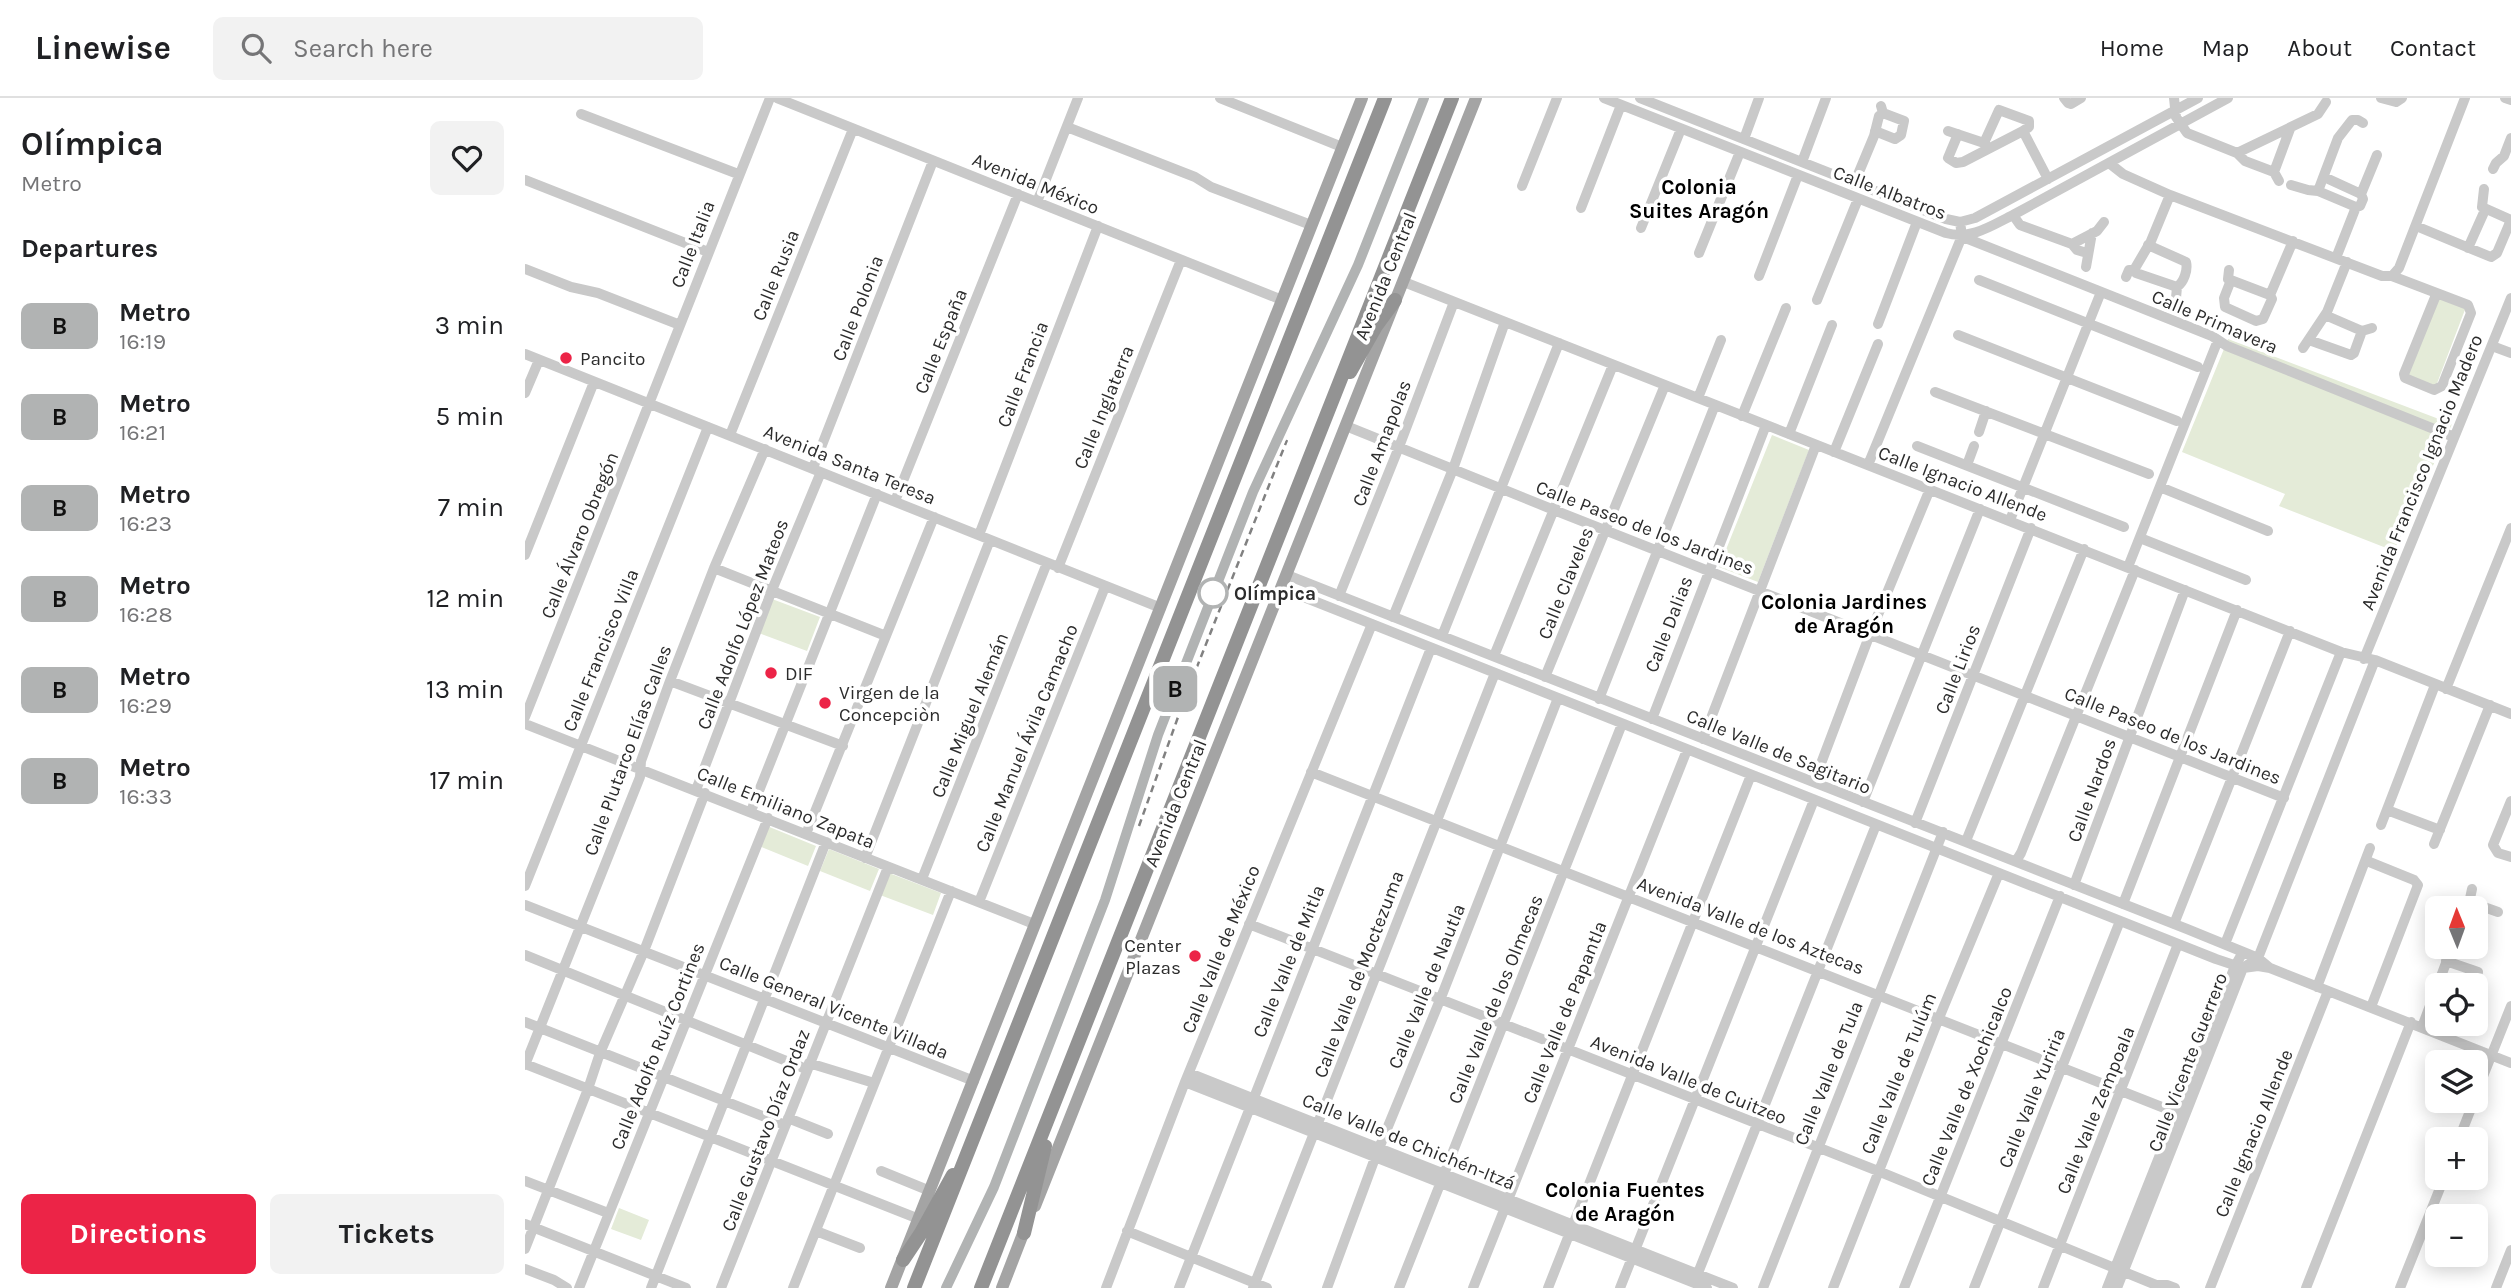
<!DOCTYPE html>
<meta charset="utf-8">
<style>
body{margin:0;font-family:Karla,sans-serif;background:#f2f2f2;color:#202124;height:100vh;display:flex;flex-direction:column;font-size:26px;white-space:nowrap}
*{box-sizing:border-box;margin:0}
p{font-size:23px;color:#757577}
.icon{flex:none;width:38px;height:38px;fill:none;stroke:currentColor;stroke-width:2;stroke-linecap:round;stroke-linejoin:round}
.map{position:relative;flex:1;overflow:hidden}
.side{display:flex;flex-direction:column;background:#fff;width:525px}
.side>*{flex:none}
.badge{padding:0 14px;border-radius:10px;font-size:24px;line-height:46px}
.needle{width:46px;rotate:359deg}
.controls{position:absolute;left:1900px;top:798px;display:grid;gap:14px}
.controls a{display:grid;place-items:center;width:63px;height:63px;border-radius:10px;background:#fff;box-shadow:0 4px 18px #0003;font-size:35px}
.map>.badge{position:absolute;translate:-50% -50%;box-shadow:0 0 0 4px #fff}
h2{padding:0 21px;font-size:26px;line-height:63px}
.round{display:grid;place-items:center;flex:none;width:74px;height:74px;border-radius:10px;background:#f2f2f2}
.head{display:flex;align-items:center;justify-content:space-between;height:119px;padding:0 21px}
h1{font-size:33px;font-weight:700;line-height:52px}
.cta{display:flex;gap:14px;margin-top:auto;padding:14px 21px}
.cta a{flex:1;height:80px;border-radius:10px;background:#ec2447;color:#fff;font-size:28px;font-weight:700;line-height:80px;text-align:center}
.cta a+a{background:#f2f2f2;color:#202124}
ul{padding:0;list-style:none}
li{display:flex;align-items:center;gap:21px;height:91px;padding:0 21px}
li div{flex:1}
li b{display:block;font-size:26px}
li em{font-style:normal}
li .badge{min-width:77px;font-weight:700;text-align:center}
header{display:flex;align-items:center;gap:42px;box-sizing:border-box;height:98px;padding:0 35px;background:#fff;border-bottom:2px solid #e0e0e0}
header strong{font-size:33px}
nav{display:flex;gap:38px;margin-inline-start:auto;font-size:24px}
.search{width:490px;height:63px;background:#f2f2f2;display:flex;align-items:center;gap:18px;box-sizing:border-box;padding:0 24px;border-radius:10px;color:#757577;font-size:26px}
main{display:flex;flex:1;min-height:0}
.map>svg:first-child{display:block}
.green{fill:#e4ebd8}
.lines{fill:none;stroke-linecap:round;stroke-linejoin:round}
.minor{stroke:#c9c9c9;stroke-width:10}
.major{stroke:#a4a4a4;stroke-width:12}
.highway{stroke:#939393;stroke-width:14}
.rail{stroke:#818181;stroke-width:2.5;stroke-dasharray:7 5;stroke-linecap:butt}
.line-casing{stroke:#fff;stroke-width:16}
.line{stroke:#b1b3b3;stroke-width:10}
.poi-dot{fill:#ec2447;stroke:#fff;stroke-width:2.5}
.stop-dot{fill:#fff;stroke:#b1b3b3;stroke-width:3.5}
.labels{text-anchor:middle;stroke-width:7;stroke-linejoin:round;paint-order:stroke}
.street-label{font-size:19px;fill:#2c2c2c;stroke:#fff}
.poi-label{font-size:19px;fill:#2c2c2c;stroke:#fff;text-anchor:start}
.stop-label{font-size:19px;font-weight:bold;fill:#2c2c2c;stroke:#fff;text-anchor:start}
.neighbourhood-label{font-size:21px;font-weight:bold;fill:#000;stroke:#fff}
</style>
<header>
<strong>Linewise</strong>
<div class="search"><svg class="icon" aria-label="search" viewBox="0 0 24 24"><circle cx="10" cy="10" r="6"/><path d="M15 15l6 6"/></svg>Search here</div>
<nav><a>Home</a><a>Map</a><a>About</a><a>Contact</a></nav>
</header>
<main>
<section class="side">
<div class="head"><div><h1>Olímpica</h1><p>Metro</p></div><a class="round"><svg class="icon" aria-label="heart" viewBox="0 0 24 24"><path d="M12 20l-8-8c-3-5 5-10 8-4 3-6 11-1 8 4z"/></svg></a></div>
<h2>Departures</h2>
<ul>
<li><span class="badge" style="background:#b1b3b3;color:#111">B</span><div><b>Metro</b><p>16:19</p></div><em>3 min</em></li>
<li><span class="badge" style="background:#b1b3b3;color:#111">B</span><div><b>Metro</b><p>16:21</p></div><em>5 min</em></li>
<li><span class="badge" style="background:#b1b3b3;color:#111">B</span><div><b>Metro</b><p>16:23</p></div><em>7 min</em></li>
<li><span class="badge" style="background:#b1b3b3;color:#111">B</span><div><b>Metro</b><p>16:28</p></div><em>12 min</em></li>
<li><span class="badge" style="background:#b1b3b3;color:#111">B</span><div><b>Metro</b><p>16:29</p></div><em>13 min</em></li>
<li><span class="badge" style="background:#b1b3b3;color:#111">B</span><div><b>Metro</b><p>16:33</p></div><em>17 min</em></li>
</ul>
<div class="cta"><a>Directions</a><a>Tickets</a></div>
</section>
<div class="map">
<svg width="1986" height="1190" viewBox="0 0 1986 1190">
<rect width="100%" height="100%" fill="#fff"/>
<path class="green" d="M1910,198L1941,209L1911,288L1880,276Z
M1703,241L1927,326L1869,453L1754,408L1760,396L1657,354Z
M1247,337L1284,352L1233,484L1194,469Z
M247,501L295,519L282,553L234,535Z
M242,728L291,748L283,768L234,748Z
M304,751L354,771L345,793L295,773Z
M364,775L416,795L408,817L355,797Z
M94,1110L124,1122L116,1142L86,1131Z"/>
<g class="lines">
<path class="minor" d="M252,0L757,202
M695,0L817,49
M1079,0L1421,135C1446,142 1466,128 1488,117L1703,0
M1115,0L1421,121L1435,124L1450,120L1673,0
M1539,0L1543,5L1546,6L1556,0
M1649,0L1651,19L1662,35L1712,55L1720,63L1749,74L1754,83
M1856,0L1871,4L1877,0
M1980,0L1986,2
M56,16L213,76
M542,29L670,79L686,89L786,127
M1350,33L1370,41L1376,37L1379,23L1358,15
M1423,33L1459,45
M1498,33L1523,81
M1433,36L1423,60L1431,65L1438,64L1498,33L1504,29V23L1474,12L1459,45L1463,51
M1219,41L1234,0
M1712,55L1793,16L1801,4
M1277,64L1301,0
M1584,65L1598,76L1645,97L1857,178H1867L1943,207L1946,215L1917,288L1909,292L1880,280L1879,276L1911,197
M1968,71L1971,65L1979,58L1986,40
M1749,74L1765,31
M0,82L183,154
M1329,86L1349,38L1354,18L1358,15L1356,8
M1766,87L1783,92L1793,93L1831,109L1835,108L1838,101L1836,96L1799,79
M997,88L1032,0
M1959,91L1957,109L1986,122
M1793,93L1813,40L1827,22H1833L1838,25
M1836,96L1852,57
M512,104L553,0
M1056,110L1096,7
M1488,117L1495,127L1547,146L1552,152L1562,155
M1891,128L1966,159L1972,155L1986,122
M1116,130L1156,31
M1438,139L1687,238L1702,248L1929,339
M1547,146L1572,133L1579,124
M1623,147L1661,164C1663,172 1659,184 1652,189
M1943,150L1960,112
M1174,155L1215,54
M1811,160L1831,109
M1561,169L1567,135
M0,171L46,189L73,195L155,227
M1609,172L1626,143L1645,97
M1704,172L1703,181L1745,197
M1234,178L1273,77
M1867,178L1874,170L1940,0
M1601,179L1604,172H1609L1611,175L1652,189
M1454,182L1673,269
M1706,182L1699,200L1700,209L1731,223L1738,221L1747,201L1745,197L1768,143
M879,184L1816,554L1850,562L1986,616
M1651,200L1652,189
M1292,202L1333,101
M1800,217L1837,233L1847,230
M1353,226L1392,124
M1433,237L1652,323
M1784,242L1826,257L1829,255L1837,233
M1967,248L1986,255
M1778,250L1802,214L1822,164
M0,256L636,510
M1410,294L1624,376
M0,295L14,262
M1173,300L1196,242
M1217,318L1261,210
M821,328L1029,412L1759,700
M1454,334L1461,313
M1264,336L1307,227
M205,337L328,31
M1392,348L1599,429
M1309,354L1353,246
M1343,367L1437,138L1435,124
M1442,367L1449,348
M288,370L408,63
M1635,389L1743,433
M370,403L493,96
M1485,422L1576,194
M454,437L573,128
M1615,440L1721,482
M0,457L69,284
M1603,469L1693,242
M189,470L361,538
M533,470L656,162
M762,477L1662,831L1733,860L1745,870
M756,490L1691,861L1718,870L1733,868L1745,870L1986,965
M814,498L874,349L929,204
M868,519L928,371L980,224
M917,538L1034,245
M969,558L1088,267
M1839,561L1986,200
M1020,579L1140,287
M145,583L318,648
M1921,591L1986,430
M1074,601L1190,307
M0,619L245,0
M1127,621L1241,327
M0,626L509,826
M1178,641L1291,347
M786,674L1652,1015
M1289,684L1345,536L1405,391
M171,692L247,492L296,374
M1986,703L1968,747L1973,755L1986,759
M1338,704L1455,411
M1862,712L1915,732
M226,713L352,396
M1390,725L1506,430
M1856,727L1910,587
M281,736L409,419
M1441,743L1559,451
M1909,746L1965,607
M340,760L465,442
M1491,763L1496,755L1610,472
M1842,763L1889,782L1893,787L1846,909
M397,781L522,465
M1549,787L1660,492
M0,788L183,329
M454,804L580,489
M1945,804L1973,814
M1598,806L1712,512
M0,807L449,983
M1943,810L1947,791
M724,826L1353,1073L1631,1187H1642L1650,1190
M1649,826L1765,533
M1700,846L1816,554
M0,857L281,971
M1921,863L1953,874
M1792,889L1845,750
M0,924L260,1027
M1897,929L1927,849
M284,965L349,985
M0,966L394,1121
M0,967L115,679L116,663L145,583L189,470L240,351
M664,975L1208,1190
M660,984L1182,1190
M1951,996L1986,908
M263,1020L303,1036
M1934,1041L1949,1003
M356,1073L405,1093
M0,1083L83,1115
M0,1126L161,1190
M291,1133L335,1150
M602,1133L742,1190
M0,1151L63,991L75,955L119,853L180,695
M0,1171L29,1182L42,1190
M1171,1180L1351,727
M54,1190L243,720
M126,1190L301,744
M196,1190L363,769
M268,1190L426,793
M581,1190L660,984L847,526
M654,1190L906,550
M728,1190L970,575
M802,1190L850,1060L915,902L1033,600
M874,1190L1097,626
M948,1190L1162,652
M1023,1190L1226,677
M1095,1190L1289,702
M1238,1190L1418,734
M1308,1190L1414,920L1474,775
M1379,1190L1535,798
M1449,1190L1595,823
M1518,1190L1653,846
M1582,1190L1710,868L1718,854
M1592,1190L1718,870L1733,860L1850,562
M1685,1190L1803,893
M1781,1190L1886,924
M1875,1190L1919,1080
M1971,1190L1986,1152"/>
<path class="major" d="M510,1108L951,0
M366,1190L837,0
M477,1190L501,1128"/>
<path class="highway" d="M825,274L851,228L870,202
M499,1135L520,1048
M378,1162L396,1135L428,1077
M389,1190L860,0
M456,1190L927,0"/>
<path class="rail" d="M614,728L662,594L762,342
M421,1190L469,1089L581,802L633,637L728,394L833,167L899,0"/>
</g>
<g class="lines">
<defs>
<path id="line" d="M421,1190L469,1089L580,802L633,637L728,394L833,167L899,0"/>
</defs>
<use href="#line" class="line-casing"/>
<use href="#line" class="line"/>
</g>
<g class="poi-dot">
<circle cx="41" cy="260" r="7"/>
<circle cx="246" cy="575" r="7"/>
<circle cx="300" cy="605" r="7"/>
<circle cx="670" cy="858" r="7"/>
</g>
<circle class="stop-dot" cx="688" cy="495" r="14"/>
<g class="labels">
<g class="street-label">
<text transform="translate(511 85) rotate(22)" y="7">Avenida México</text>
<text transform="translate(1365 94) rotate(21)" y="7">Calle Albatros</text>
<text transform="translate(167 146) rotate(-69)" y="7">Calle Italia</text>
<text transform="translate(250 177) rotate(-68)" y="7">Calle Rusia</text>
<text transform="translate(860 178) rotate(-68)" y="7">Avenida Central</text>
<text transform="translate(332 210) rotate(-69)" y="7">Calle Polonia</text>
<text transform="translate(1690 223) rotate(23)" y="7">Calle Primavera</text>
<text transform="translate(415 243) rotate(-68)" y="7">Calle España</text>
<text transform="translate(497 276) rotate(-69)" y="7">Calle Francia</text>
<text transform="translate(578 309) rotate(-68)" y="7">Calle Inglaterra</text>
<text transform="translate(856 345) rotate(-69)" y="7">Calle Amapolas</text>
<text transform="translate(325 366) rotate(22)" y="7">Avenida Santa Teresa</text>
<text transform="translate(1896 374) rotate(-68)" y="7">Avenida Francisco Ignacio Madero</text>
<text transform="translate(1438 385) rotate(21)" y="7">Calle Ignacio Allende</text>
<text transform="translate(1120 429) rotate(21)" y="7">Calle Paseo de los Jardines</text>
<text transform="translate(54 437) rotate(-68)" y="7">Calle Álvaro Obregón</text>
<text transform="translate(1040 485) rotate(-68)" y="7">Calle Claveles</text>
<text transform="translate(217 526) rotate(-69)" y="7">Calle Adolfo López Mateos</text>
<text transform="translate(1143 526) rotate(-69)" y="7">Calle Dalias</text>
<text transform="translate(75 552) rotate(-68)" y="7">Calle Francisco Villa</text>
<text transform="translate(1432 571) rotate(-69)" y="7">Calle Lirios</text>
<text transform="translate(444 617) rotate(-68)" y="7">Calle Miguel Alemán</text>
<text transform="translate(1648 637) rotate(22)" y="7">Calle Paseo de los Jardines</text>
<text transform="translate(501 640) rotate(-68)" y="7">Calle Manuel Ávila Camacho</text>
<text transform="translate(102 652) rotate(-70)" y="7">Calle Plutarco Elías Calles</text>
<text transform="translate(1254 653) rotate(22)" y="7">Calle Valle de Sagitario</text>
<text transform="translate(1566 692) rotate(-70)" y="7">Calle Nardos</text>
<text transform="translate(650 705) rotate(-68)" y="7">Avenida Central</text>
<text transform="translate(261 709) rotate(22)" y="7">Calle Emiliano Zapata</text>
<text transform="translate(1226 827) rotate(21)" y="7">Avenida Valle de los Aztecas</text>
<text transform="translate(695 851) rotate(-68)" y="7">Calle Valle de México</text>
<text transform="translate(763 863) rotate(-68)" y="7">Calle Valle de Mitla</text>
<text transform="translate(833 876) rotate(-69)" y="7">Calle Valle de Moctezuma</text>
<text transform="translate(901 888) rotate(-68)" y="7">Calle Valle de Nautla</text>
<text transform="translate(970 901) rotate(-68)" y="7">Calle Valle de los Olmecas</text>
<text transform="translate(309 909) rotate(22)" y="7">Calle General Vicente Villada</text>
<text transform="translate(1039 914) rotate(-68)" y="7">Calle Valle de Papantla</text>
<text transform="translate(132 948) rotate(-68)" y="7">Calle Adolfo Ruíz Cortines</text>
<text transform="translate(1662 964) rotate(-69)" y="7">Calle Vicente Guerrero</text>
<text transform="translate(1303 975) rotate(-68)" y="7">Calle Valle de Tula</text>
<text transform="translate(1373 975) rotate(-68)" y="7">Calle Valle de Tulúm</text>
<text transform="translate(1164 981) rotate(22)" y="7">Avenida Valle de Cuitzeo</text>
<text transform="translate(1441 988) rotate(-68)" y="7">Calle Valle de Xochicalco</text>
<text transform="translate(1506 1000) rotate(-68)" y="7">Calle Valle Yuriria</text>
<text transform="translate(1570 1012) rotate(-68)" y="7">Calle Valle Zempoala</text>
<text transform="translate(240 1032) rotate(-69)" y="7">Calle Gustavo Díaz Ordaz</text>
<text transform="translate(1728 1035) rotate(-68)" y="7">Calle Ignacio Allende</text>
<text transform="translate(884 1043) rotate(22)" y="7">Calle Valle de Chichén-Itzá</text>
</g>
<g class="poi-label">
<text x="55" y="267">Pancito</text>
<text x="260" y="582">DIF</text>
<text x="314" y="601">Virgen de la<tspan x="314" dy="22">Concepciòn</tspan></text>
<text x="656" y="854" text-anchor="end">Center<tspan x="656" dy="22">Plazas</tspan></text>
</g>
<g class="stop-label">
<text x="709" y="502">Olímpica</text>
</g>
<g class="neighbourhood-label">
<text x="1174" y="96">Colonia<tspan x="1174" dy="24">Suites Aragón</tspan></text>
<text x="1319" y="511">Colonia Jardines<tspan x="1319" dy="24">de Aragón</tspan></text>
<text x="1100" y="1099">Colonia Fuentes<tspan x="1100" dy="24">de Aragón</tspan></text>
</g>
</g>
</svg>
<div class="controls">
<a><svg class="needle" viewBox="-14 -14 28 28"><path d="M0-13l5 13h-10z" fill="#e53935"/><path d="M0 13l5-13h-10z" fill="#757577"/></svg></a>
<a><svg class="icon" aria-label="locate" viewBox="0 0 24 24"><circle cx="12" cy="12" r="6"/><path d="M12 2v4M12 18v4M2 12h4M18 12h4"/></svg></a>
<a><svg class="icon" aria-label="layers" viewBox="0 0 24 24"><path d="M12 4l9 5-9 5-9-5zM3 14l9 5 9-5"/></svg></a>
<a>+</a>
<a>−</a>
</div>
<b class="badge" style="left:650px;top:591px;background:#b1b3b3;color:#111">B</b>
</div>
</main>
